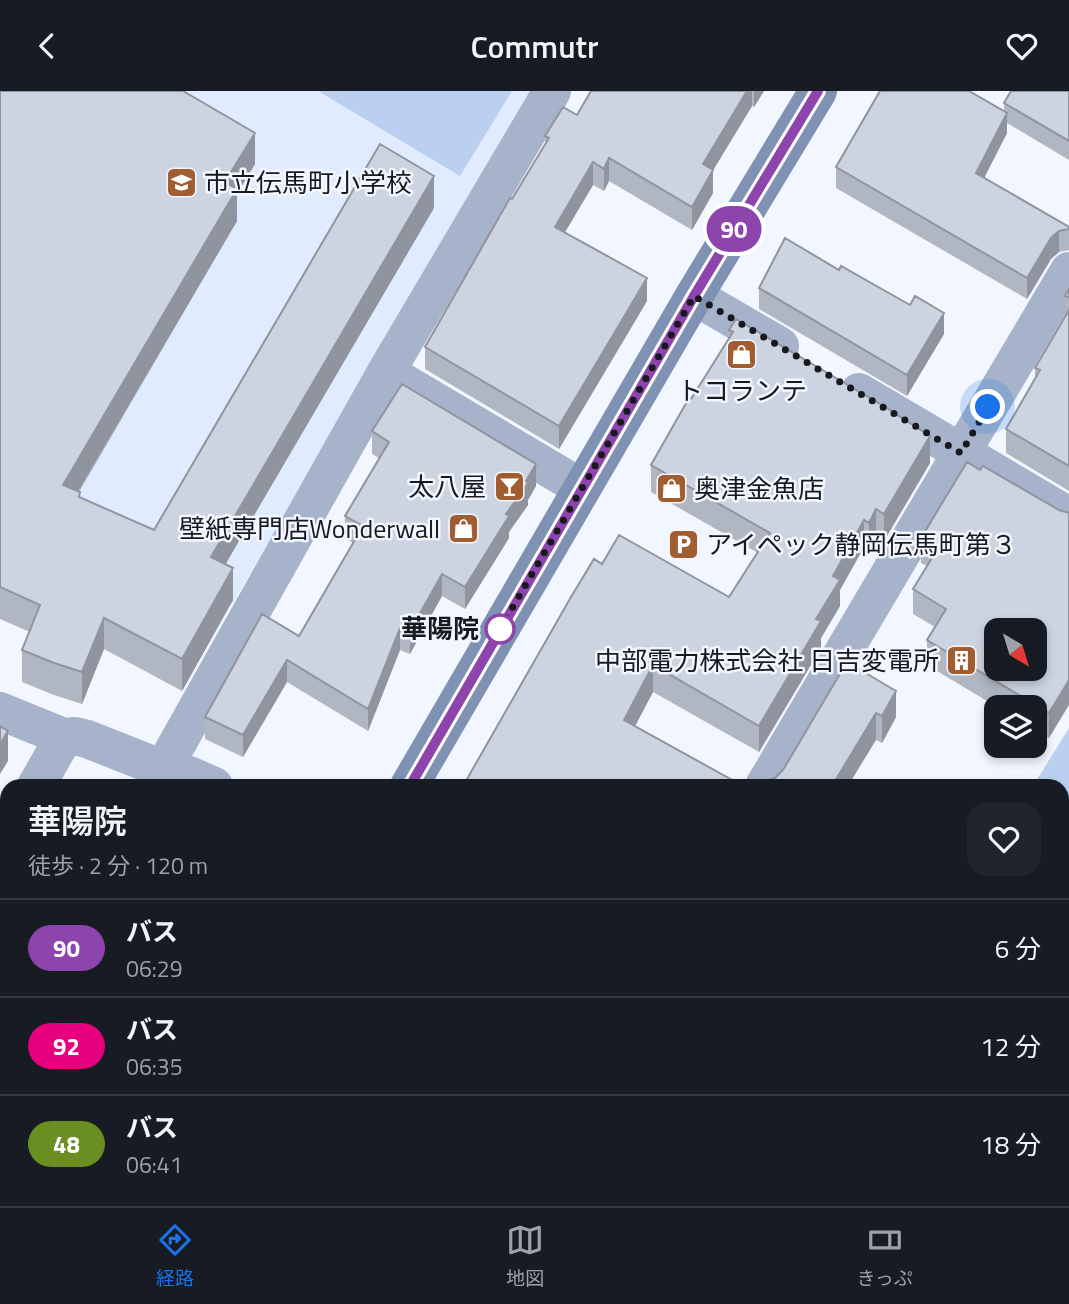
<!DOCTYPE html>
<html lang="ja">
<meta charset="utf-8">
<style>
body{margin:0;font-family:"Titillium Web","Noto Sans JP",sans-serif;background:#20242c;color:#f1f3f6;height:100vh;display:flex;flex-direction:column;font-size:26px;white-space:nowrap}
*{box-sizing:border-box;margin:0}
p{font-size:23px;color:#9ea1a6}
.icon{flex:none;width:38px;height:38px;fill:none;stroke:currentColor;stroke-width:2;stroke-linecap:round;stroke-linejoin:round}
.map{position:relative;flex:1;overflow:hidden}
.sheet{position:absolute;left:0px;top:688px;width:1069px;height:429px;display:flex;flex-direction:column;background:#171b24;border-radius:21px 21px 0 0;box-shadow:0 4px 10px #0003}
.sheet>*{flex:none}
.badge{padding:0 14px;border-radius:23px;font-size:24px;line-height:46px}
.needle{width:46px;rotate:142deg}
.buttons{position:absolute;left:984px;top:527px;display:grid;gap:14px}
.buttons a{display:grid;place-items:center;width:63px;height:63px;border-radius:14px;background:#171b24;box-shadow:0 4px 10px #0003;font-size:35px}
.you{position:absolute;width:35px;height:35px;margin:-18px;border:5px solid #fff;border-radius:50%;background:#1a73e8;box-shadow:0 0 0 10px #1a73e833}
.map>.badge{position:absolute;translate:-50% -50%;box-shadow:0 0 0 4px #fff}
.round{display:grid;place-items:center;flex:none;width:74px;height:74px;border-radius:21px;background:#20242c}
.head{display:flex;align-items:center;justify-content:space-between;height:119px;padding:0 28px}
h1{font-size:33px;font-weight:600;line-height:52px}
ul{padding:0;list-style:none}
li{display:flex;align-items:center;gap:21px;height:98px;padding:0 28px;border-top:2px solid #363941}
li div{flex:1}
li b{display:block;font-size:26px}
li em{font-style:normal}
li .badge{min-width:77px;font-weight:700;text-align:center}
header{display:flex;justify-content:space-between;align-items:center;height:91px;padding:0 28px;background:#171b24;font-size:32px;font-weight:600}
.tab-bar{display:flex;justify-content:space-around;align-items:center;height:98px;border-top:2px solid #363941;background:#171b24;font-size:19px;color:#9ea1a6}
.tab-bar a{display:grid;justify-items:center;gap:4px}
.tab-bar .on{color:#1a73e8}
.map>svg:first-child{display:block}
.built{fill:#e0ebff}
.green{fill:#bbcff1}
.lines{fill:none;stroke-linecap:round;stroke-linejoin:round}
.path{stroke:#84878d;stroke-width:4.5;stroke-dasharray:3.5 5;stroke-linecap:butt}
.street{stroke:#a6b3cb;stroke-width:38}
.secondary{stroke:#7f92b4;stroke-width:38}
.rail-casing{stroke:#2e3036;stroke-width:8}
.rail{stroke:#f2f6fe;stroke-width:5;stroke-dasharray:16;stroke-linecap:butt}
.wall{fill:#b0b6c2}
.shaded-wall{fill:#90949e}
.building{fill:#cdd4e1;stroke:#90949e;stroke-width:2;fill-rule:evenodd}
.line-casing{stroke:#fff;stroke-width:16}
.line{stroke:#8e44ad;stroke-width:10}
.walk{stroke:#17191e;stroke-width:7;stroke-dasharray:0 12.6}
.stop-dot{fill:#fff;stroke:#8e44ad;stroke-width:3.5}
.labels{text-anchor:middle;stroke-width:5;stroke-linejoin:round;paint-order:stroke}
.poi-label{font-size:26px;fill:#17191e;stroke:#f2f6fe;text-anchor:start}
.stop-label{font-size:26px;font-weight:bold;fill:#17191e;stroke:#f2f6fe;text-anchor:end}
</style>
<header><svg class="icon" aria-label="back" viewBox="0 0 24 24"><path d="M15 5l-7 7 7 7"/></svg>Commutr<svg class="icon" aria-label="heart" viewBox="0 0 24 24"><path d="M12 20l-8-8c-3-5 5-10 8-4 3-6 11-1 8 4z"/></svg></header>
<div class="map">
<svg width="1069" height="1115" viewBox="0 0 1069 1115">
<rect width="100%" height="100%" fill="#f2f6fe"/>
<path class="built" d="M0,0H534L232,513L0,391Z"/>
<path class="green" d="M318,0H512L460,85Z
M1069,637V828L1062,823V695H1033Z
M0,1075L7,1078V1110H72L83,1115H0Z"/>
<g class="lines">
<path class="path" d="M1062,996L1069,1000"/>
<path class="street" d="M694,205L780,255
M386,281L582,397
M859,301L1069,425
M0,620L64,646L75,645L87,648L163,678L189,684L214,695
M163,678L386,281L552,0
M36,695L64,646
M764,695L1069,180
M0,758L7,746
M1062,942L1069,927"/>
<path class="secondary" d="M409,695L694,205L818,0
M0,1060L7,1063
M109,1110L120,1115
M169,1115L172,1110"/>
<defs>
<path id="rail" d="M1062,1042L1069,1024"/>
</defs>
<use href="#rail" class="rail-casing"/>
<use href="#rail" class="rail"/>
</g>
<path class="wall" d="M0,0L255,73L237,103V130L79,401L80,407L154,439L434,117L225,473L233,509L182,600L104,558L82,613L54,604L22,591V559L30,541L0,528Z
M591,0H764L754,16L752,15L713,79V102L692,139L609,90L604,100L593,94L565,141L647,210L559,358L425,278V256L545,53V45L577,24Z
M1069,0V69L1007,32V42L984,87L1069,136V159L1059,161L1051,168L1027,208L836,97V76L1004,20V12Z
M759,197L944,243L907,305L759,218Z
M1069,198V400L1006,362V338L1035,288V277L1065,225V205Z
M729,239L930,372L884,450L876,445L869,458L864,456L840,499V515L821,547V557L759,661L653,601L635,635L463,695L602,473L729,506L758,462L651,401V374L729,247Z
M372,340L536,395L528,409V414L509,441V447L465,518L442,505L410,563L400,559L368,640L287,591L243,666L205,648V626L299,545L353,452L345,447V425L379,367L372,363Z
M980,379L1059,419L1049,647L1034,638V616H997L927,574V549L935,536L913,523V498L927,475L921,472V447Z
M847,571L896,626L882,652L876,649L775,687L783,679Z
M0,869L7,870V992L0,988Z
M303,1110H792L790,1115H312Z"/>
<path class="shaded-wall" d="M747,0H752V15L703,96V73Z
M754,0H764L754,16Z
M1007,22V42L976,103V82Z
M255,42V73L237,103V130L63,426V394L225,91Z
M609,67V90L604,100V78Z
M593,71V94L555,158V136Z
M713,79V102L692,139V116Z
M434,85V117L211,498V466Z
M1059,140V161L1051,168L1027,208V187L1051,147Z
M647,187V210L559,358V335Z
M944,222V243L907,305V284Z
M930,345V372L884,450V423Z
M536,373V395L528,409V414L509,441V447L465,518V496Z
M876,418V445L869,458V432Z
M864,429V456L840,499V515L821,547V557L759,661V635L816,528L833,485Z
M233,477V509L182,600V568Z
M442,483V505L410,563V540Z
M104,527V558L82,613V581Z
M400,537V559L368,640V618Z
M287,569V591L243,666V644Z
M653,574V601L624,656V629Z
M1069,589V614L1049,647V622Z
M896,600V626L882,652V625Z
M876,622V649L848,695H832Z
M8,640V670L0,683V653Z
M1069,851V878L1062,889V862Z
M782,1110H792L790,1115H780Z"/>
<path class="building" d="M0,0H183L255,42L225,91L237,98L63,394L80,401L79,406L154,439L380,53L434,85L211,466L233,477L182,568L104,527L82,581L54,572L22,559L40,514L0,496Z
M591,0H747L703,73L713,79L692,116L609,67L604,78L593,71L555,136L647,187L559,335L425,256L510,107L512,108L549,47L545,45L563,16L577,24Z
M880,0H969L1007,22L976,82L1069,136V138L1059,140L1051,147L1027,187L836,76Z
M1011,0H1069V50L1004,12Z
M785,147L839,179L841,175L910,214L915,205L944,222L907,284L759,197Z
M1069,198V207L1065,205Z
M1069,219V375L1006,338L1040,279L1035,277Z
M736,228L885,316L930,345L884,423L876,418L869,432L864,429L833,485L840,489L816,528L821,530L759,635L653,574L624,629L743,695H463L571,506L594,468L602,473L619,444L729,506L770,442L651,374L689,307L691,308L733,241L729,239Z
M402,293L536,373L526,390L528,392L506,423L509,425L465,496L442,483L410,540L400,537L368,618L287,569L243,644L205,626L262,523L299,545L363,435L345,425L389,351L372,340Z
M967,371L980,379L983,375L1059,419L1069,422V589L1049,622L927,549L946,518L913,498L938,457L921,447ZM996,539H1034V578H996Z
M847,571L896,600L882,625L876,622L832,695H764L768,689L775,687L783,679Z
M0,635L8,640L0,653Z
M182,690L195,695H180Z
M1062,797L1069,801V851L1062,862Z
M1,867L7,870V971L0,967V869Z
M1062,1029L1069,1031V1115H876L879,1110H1062Z
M348,1110H782L780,1115H358Z"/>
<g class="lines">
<defs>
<path id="line" d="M410,695L694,205L818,0"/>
</defs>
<use href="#line" class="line-casing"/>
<use href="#line" class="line"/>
<path class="walk" d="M500,538L694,205L961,362L988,316"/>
</g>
<defs>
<symbol id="school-square" viewBox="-11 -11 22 22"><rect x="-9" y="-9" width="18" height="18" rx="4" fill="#a15c30" stroke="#f2f6fe"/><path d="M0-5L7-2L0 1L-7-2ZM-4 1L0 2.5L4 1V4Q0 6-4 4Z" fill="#fff"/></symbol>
<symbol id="shop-square" viewBox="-11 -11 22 22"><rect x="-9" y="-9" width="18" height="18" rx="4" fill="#a15c30" stroke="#f2f6fe"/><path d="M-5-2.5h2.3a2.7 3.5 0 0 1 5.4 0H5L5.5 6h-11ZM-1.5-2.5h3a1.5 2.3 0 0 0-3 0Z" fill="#fff"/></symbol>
<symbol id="bar-square" viewBox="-11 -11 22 22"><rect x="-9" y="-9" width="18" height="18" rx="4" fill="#a15c30" stroke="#f2f6fe"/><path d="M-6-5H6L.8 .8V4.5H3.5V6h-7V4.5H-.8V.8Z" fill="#fff"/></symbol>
<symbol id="parking-square" viewBox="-11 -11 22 22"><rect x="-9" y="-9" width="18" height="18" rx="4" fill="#a15c30" stroke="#f2f6fe"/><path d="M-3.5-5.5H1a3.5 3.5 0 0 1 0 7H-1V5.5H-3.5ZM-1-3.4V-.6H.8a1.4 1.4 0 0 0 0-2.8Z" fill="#fff"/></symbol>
<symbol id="building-square" viewBox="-11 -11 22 22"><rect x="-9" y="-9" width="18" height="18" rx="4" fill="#a15c30" stroke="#f2f6fe"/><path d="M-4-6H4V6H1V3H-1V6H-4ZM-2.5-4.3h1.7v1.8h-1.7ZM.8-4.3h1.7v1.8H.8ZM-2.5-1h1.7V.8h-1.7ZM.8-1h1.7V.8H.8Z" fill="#fff"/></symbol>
</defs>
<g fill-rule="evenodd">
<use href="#school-square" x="164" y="74" width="35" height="35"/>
<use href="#shop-square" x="724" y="246" width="35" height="35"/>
<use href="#bar-square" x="492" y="378" width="35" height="35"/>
<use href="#shop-square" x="654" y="380" width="35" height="35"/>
<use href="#shop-square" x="446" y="420" width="35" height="35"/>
<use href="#parking-square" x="666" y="436" width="35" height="35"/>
<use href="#building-square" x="944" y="552" width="35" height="35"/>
</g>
<circle class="stop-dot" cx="500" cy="538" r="14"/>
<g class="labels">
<g class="poi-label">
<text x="204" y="101">市立伝馬町小学校</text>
<text x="742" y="309" text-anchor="middle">トコランテ</text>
<text x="486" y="405" text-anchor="end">太八屋</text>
<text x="694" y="407">奥津金魚店</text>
<text x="440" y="447" text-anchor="end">壁紙専門店Wonderwall</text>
<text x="706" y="463">アイペック静岡伝馬町第３</text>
<text x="939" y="579" text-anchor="end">中部電力株式会社 日吉変電所</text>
</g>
<g class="stop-label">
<text x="479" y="547">華陽院</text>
</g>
</g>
</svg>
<div class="buttons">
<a><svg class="needle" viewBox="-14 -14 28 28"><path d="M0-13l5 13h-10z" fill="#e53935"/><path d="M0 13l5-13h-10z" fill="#9ea1a6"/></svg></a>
<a><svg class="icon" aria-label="layers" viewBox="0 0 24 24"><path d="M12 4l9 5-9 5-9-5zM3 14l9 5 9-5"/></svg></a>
</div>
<div class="you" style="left:988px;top:316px"></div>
<b class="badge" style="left:734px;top:138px;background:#8e44ad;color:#fff">90</b>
<section class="sheet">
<div class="head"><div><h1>華陽院</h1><p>徒歩 · 2 分 · 120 m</p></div><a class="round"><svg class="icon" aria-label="heart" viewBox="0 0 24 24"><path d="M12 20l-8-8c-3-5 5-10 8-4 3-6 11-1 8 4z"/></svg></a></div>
<ul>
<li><span class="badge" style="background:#8e44ad;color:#fff">90</span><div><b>バス</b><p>06:29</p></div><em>6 分</em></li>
<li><span class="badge" style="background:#e6007e;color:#fff">92</span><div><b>バス</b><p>06:35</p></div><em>12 分</em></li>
<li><span class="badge" style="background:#6b8e23;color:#fff">48</span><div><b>バス</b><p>06:41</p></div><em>18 分</em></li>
</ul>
</section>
</div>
<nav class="tab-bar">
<a class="on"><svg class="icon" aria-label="directions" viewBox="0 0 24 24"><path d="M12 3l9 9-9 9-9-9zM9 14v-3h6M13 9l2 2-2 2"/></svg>経路</a>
<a><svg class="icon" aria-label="map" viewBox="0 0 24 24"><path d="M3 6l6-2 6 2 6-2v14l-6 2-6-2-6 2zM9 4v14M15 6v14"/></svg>地図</a>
<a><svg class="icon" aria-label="tickets" viewBox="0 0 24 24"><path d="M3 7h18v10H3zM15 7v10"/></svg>きっぷ</a>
</nav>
